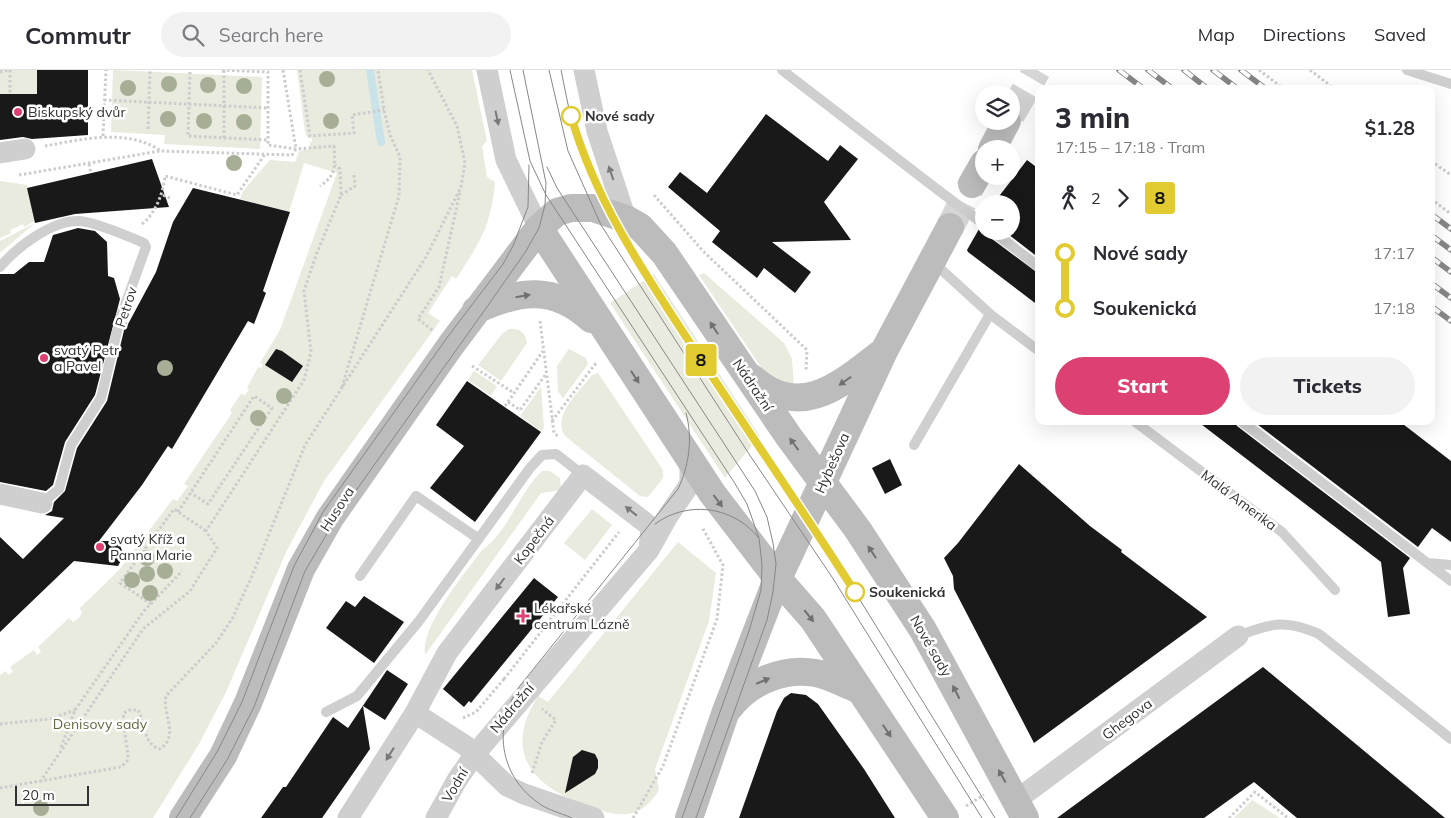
<!DOCTYPE html>
<meta charset="utf-8">
<style>
body{margin:0;font-family:Mulish,sans-serif;background:#f2f2f3;color:#2b2b33;height:100vh;display:flex;flex-direction:column;font-size:19px;white-space:nowrap}
*{box-sizing:border-box;margin:0}
p{font-size:16px;color:#7c7c81}
.icon{flex:none;width:28px;height:28px;fill:none;stroke:currentColor;stroke-width:2;stroke-linecap:round;stroke-linejoin:round}
.map{position:relative;flex:1;overflow:hidden}
.side{position:absolute;left:1035px;top:15px;width:400px;height:340px;display:flex;flex-direction:column;background:#fff;border-radius:10px;box-shadow:0 5px 20px #0002}
.side>*{flex:none}
.badge{padding:0 10px;border-radius:4px;font-size:18px;line-height:32px}
.tools{position:absolute;left:975px;top:15px;display:grid;gap:10px}
.tools a{display:grid;place-items:center;width:45px;height:45px;border-radius:50%;background:#fff;box-shadow:0 5px 20px #0002;font-size:25px}
.scale{position:absolute;left:15px;bottom:12px;width:74px;box-sizing:border-box;padding-left:5px;border:2px solid #323232;border-top:0;font-size:14px;line-height:18px;white-space:nowrap;color:#323232;-webkit-text-stroke:4px #fff;paint-order:stroke}
.map>.badge{position:absolute;translate:-50% -50%;box-shadow:0 0 0 2px #fff}
.legs{display:flex;align-items:center;gap:8px;height:55px;padding:0 20px;font-size:16px}
.legs p{margin-inline-start:auto}
.overview{display:flex;align-items:center;justify-content:space-between;height:85px;padding:0 20px}
h1{font-size:28px;font-weight:800;line-height:38px}
.action{display:flex;gap:10px;margin-top:auto;padding:10px 20px}
.action a{flex:1;height:58px;border-radius:30px;background:#dc4171;color:#fff;font-size:20px;font-weight:800;line-height:58px;text-align:center}
.action a+a{background:#f2f2f3;color:#2b2b33}
ul{padding:0 20px;list-style:none}
li{display:flex;align-items:center;gap:18px;height:55px;font-size:19px}
li i{display:grid;place-items:center;width:8px;height:100%;margin:0 6px;background:currentColor}
li i::after{content:'';width:12px;height:12px;margin:-6px;border:4px solid;border-radius:50%;background:#fff}
li p{margin-inline-start:auto}
li:first-child i{background:linear-gradient(#0000 50%,currentColor 0)}
li:last-child i{background:linear-gradient(currentColor 50%,#0000 0)}
header{display:flex;align-items:center;gap:30px;box-sizing:border-box;height:70px;padding:0 25px;background:#fff;border-bottom:1px solid #e1e1e2}
header strong{font-size:24px}
nav{display:flex;gap:28px;margin-inline-start:auto;font-size:18px}
.search{width:350px;height:45px;background:#f2f2f3;display:flex;align-items:center;gap:12px;box-sizing:border-box;padding:0 18px;border-radius:28px;color:#7c7c81;font-size:19px}
.map>svg:first-child{display:block}
.green{fill:#e8ebde}
.lines{fill:none;stroke-linecap:round;stroke-linejoin:round}
.stream{stroke:#c9e3e8;stroke-width:8}
.building{fill:#191919}
.secondary-tunnel{stroke:#d6d6d6;stroke-width:28;stroke-dasharray:28 14;stroke-linecap:butt}
.path{stroke:#ccc;stroke-width:3;stroke-dasharray:2.5 2.5;stroke-linecap:butt}
.lane{stroke:#cfcfcf;stroke-width:10}
.street{stroke:#cfcfcf;stroke-width:21}
.secondary{stroke:#bcbcbc;stroke-width:28}
.tram{stroke:#878787;stroke-width:1}
.rail-casing{stroke:#878787;stroke-width:5.5}
.rail{stroke:#fff;stroke-width:4;stroke-dasharray:11;stroke-linecap:butt}
.lane-bridge{stroke:#cfcfcf;stroke-width:10}
.tree{fill:#a7ae96}
.oneway{fill:#797979}
.oneway2{fill:#707070}
.line-1-casing{stroke:#fff;stroke-width:11}
.line-1{stroke:#e1cb31;stroke-width:8}
.poi-dot{fill:#dc4171;stroke:#fff;stroke-width:2}
.stop-1-dot{fill:#fff;stroke:#e1cb31;stroke-width:2.5}
.labels{text-anchor:middle;stroke-width:5;stroke-linejoin:round;paint-order:stroke}
.poi-label{font-size:14px;fill:#323232;stroke:#fff;text-anchor:start}
.stop-label{font-size:14px;font-weight:bold;fill:#323232;stroke:#fff;text-anchor:start}
.street-label{font-size:14px;fill:#323232;stroke:#fff}
.park-label{font-size:14px;fill:#5f6c41;stroke:#fff}
</style>
<header>
<strong>Commutr</strong>
<div class="search"><svg class="icon" aria-label="search" viewBox="0 0 24 24"><circle cx="10" cy="10" r="6"/><path d="M15 15l6 6"/></svg>Search here</div>
<nav><a>Map</a><a>Directions</a><a>Saved</a></nav>
</header>
<div class="map">
<svg width="1451" height="748" viewBox="0 0 1451 748">
<rect width="100%" height="100%" fill="#fff"/>
<path class="green" d="M0,0H37V24H0Z
M113,0L262,7L260,79L164,74L165,65L111,62Z
M297,0H472L487,71L482,76L487,107L495,112C491,157 480,172 456,209L452,206L428,243L440,251L324,411L287,480L226,622L199,674L153,748H0V605L6,601L8,605L13,602L10,597L34,580L37,585L41,582L38,577L69,548L73,552L80,547L82,541L79,539L119,500L173,429L177,431L188,416L184,414L232,343L230,340L241,324L245,325L249,320L247,318L258,297L261,298L263,294L260,293L280,260L337,103L304,93L289,142L240,129L243,121L270,90L295,92L299,81L310,79V72H312V68H308L305,62Z
M0,111L27,115L35,151L24,157L23,154L10,160L11,163L0,168Z
M35,153L1,182L0,183V171Z
M704,203L784,273L792,289L794,317L765,303L699,205Z
M654,204L760,366L725,408L610,233Z
M509,259C520,258 526,263 527,273L501,311L478,295L502,264Z
M569,279L586,288L588,294L563,328L558,322L557,296Z
M474,301L497,316L491,326L468,310Z
M598,303L663,400V408L648,427L640,426L565,366C551,346 580,321 592,305Z
M541,317L544,358L541,361L520,346Z
M542,401H550L560,408L561,420L541,423L425,585C420,557 465,503 482,480C509,461 518,424 542,401Z
M592,439L612,455L585,490L564,473Z
M678,472L716,503L709,551L655,699L659,720C652,732 642,742 627,744C612,746 597,739 583,734C529,714 504,680 538,626L548,632Z
M1252,730L1280,748H1234Z"/>
<g class="lines">
<path class="stream" d="M370,0L381,72"/>
</g>
<path class="building" d="M37,0H88V65L32,69L23,67L0,70V24H37Z
M766,44L828,91L840,75L858,89L824,132L851,170L772,172L811,202L795,223L764,198L757,208L712,172L720,161L668,117L680,102L707,123Z
M152,89L169,137L75,144L35,153L27,118Z
M1027,90L1039,99V188L1004,161H1011V134H993Z
M193,118L290,142L263,221L266,223L254,254L248,251L172,379L168,376L142,415L99,471H118L124,485L118,496L74,491L0,562V467L23,489L64,448L45,445L52,441L54,432L65,421L77,378L107,331L126,252L127,256L156,202L173,152Z
M78,158L95,161L107,172L108,206L114,208L120,229L95,325L65,372L53,415L46,421L0,412V204H14L29,192H44L53,165Z
M979,159L984,160L988,166L1039,204V236L968,182L967,180Z
M276,279L282,281L303,296L292,312L265,295Z
M467,311L541,362L475,452L430,418L464,376L436,355Z
M1197,351H1234L1237,356L1410,488L1403,498L1410,544L1388,547L1381,492Z
M1253,351H1399L1451,391V472L1432,458L1418,477Z
M890,389L902,415L885,424L872,398Z
M1019,394L1090,456L1122,480L1121,482L1207,547L1034,673L954,519L953,506L944,488L958,473Z
M534,508L558,527L471,633L469,631L464,637L443,619Z
M364,526L404,552L374,593L326,558L346,531L355,537Z
M1263,597L1445,748H1297L1254,712L1204,748H1057Z
M387,600L408,614L385,650L363,636L370,679L322,748H261L283,717H286L333,647L348,658Z
M791,623L806,625L818,634L864,699L895,748H739L777,641L784,628Z
M582,680L595,684L598,690V698L595,704L565,723L573,687Z"/>
<g class="lines">
<path class="secondary-tunnel" d="M1011,45L1037,0
M950,157L972,114"/>
<path class="path" d="M10,0V24
M222,0L268,2V75L296,79L334,76C335,95 337,105 320,116
M300,0L310,66L354,63L352,45L384,40
M1259,0L1284,19
M1310,0L1335,19
M0,2L10,0
M190,2L188,66L268,70
M104,30L268,38
M148,59L150,0
M103,66L106,0
M224,68V0
M45,76C83,69 127,58 161,81L292,85L296,79L283,0
M1431,91L1451,105
M89,94L91,103
M19,105L160,81
M163,125L172,129
M341,125L355,116L354,105
M654,125L703,181L807,280L806,301
M1431,129L1451,144
M142,154C156,143 163,123 165,106L237,125L265,84
M540,251L554,363L559,367
M432,260L418,249L439,217L460,122
M472,296L514,323
M342,317L399,126L400,87L390,65L384,40L378,0
M508,332L543,281
M505,336L508,332L520,340L546,304
M552,351L596,293
M178,442L254,326L272,338L208,434L191,423
M151,534L120,513L174,439L206,461
M504,609L619,462
M463,648L476,642L504,609
M0,654L50,649L75,640
M61,677L75,640L144,541L182,501
M532,703L542,672L556,650L542,639
M40,712L143,559L190,521L217,478L206,461L304,310L311,282L304,221L316,185L341,125L340,99L335,95
M0,718L121,697L127,691L128,685L123,651L124,643L129,640H138L140,644C144,656 145,675 160,679C180,665 162,645 166,626L216,573L232,549L252,506L305,375L426,187L461,117L465,93L457,56L428,0
M966,736L984,725
M633,748L663,696L717,549L723,495L702,457
M1229,748L1255,722L1288,748"/>
<path class="lane" d="M782,0L938,120
M1407,0L1451,14
M992,161L1039,197
M934,193L990,244L1039,281
M0,197C17,177 51,151 78,151C93,151 130,167 144,173L146,177L120,249L101,328L71,375L59,419L42,433
M1134,351L1282,462L1335,520
M1241,351L1451,511
M914,375L990,244
M1428,493L1451,495
M360,506L416,426L479,469
M1238,566C1271,553 1286,549 1319,564L1451,669
M326,642L357,626L419,551L530,398L542,385L556,384L583,405"/>
<path class="street" d="M487,0L506,90L539,158
M584,0L597,61L626,149
M0,83L25,79
M0,424L42,433
M415,643L466,676L507,716L524,724L594,748
M1015,731L1238,566
M348,748L415,643L447,583L583,405L651,457L649,480
M436,748L457,710L475,684L649,480L668,446L690,414V391"/>
<path class="secondary" d="M992,79L1007,51
M972,114L984,93
M539,158L712,423L778,509L813,549L945,748
M476,240C520,220 554,215 591,249
M752,308C800,350 839,316 880,284
M729,638C749,612 783,597 816,603C831,606 846,615 860,620
M183,748L223,686L248,633L301,499L330,448L451,275L539,158L557,142L571,138H593L626,149L640,157L664,183L789,367L858,460L923,560L1025,748
M689,748L726,641L774,517L884,281L950,157"/>
<path class="tram" d="M510,0L530,91L546,125L734,412L747,434L759,468L762,495L761,520L749,561L682,748
M549,0L568,81L601,155L751,387L832,507L982,748
M561,0L570,44L586,92L619,163L753,370L855,522L995,748
M547,97L557,118L755,421L767,447L773,473L776,494L773,522L767,550L696,748
M655,454C687,430 733,436 758,467
M176,748L217,682L242,632L294,496L323,442L449,265L503,194L513,176L528,137L529,95
M190,748L227,690L254,637L305,501L335,450L489,234L526,181L539,158L545,135L546,113L523,0
M572,748C561,743 547,740 537,732C499,704 493,656 519,617L678,419C689,396 693,368 686,343"/>
<defs>
<path id="rail" d="M1119,0L1144,19
M1148,0L1173,19
M1184,0L1208,19
M1213,0L1238,19
M1241,0L1266,19
M1431,144L1451,159
M1431,165L1451,180
M1431,187L1451,202
M1431,213L1451,228
M1431,236L1451,251"/>
</defs>
<use href="#rail" class="rail-casing"/>
<use href="#rail" class="rail"/>
<path class="lane-bridge" d="M938,120L982,153"/>
</g>
<g class="tree">
<circle cx="327" cy="9" r="8"/>
<circle cx="169" cy="14" r="8"/>
<circle cx="208" cy="15" r="8"/>
<circle cx="244" cy="16" r="8"/>
<circle cx="128" cy="18" r="8"/>
<circle cx="168" cy="49" r="8"/>
<circle cx="204" cy="51" r="8"/>
<circle cx="331" cy="51" r="8"/>
<circle cx="244" cy="52" r="8"/>
<circle cx="234" cy="93" r="8"/>
<circle cx="165" cy="298" r="8"/>
<circle cx="284" cy="326" r="8"/>
<circle cx="258" cy="348" r="8"/>
<circle cx="147" cy="488" r="8"/>
<circle cx="165" cy="501" r="8"/>
<circle cx="147" cy="504" r="8"/>
<circle cx="132" cy="510" r="8"/>
<circle cx="150" cy="523" r="8"/>
<circle cx="41" cy="738" r="8"/>
</g>
<defs><path id="oneway-solid" d="M-6-.8H1V-3.2L6.5 0L1 3.2V.8H-6Z" transform="scale(1.25)"/></defs>
<g class="oneway">
<use href="#oneway-solid" transform="translate(497 48) rotate(78)"/>
<use href="#oneway-solid" transform="translate(611 103) rotate(-109)"/>
<use href="#oneway-solid" transform="translate(631 441) rotate(-142)"/>
<use href="#oneway-solid" transform="translate(500 514) rotate(127)"/>
<use href="#oneway-solid" transform="translate(390 684) rotate(122)"/>
</g>
<g class="oneway2">
<use href="#oneway-solid" transform="translate(523 226) rotate(-10)"/>
<use href="#oneway-solid" transform="translate(714 258) rotate(-123)"/>
<use href="#oneway-solid" transform="translate(635 307) rotate(57)"/>
<use href="#oneway-solid" transform="translate(845 311) rotate(145)"/>
<use href="#oneway-solid" transform="translate(794 374) rotate(-126)"/>
<use href="#oneway-solid" transform="translate(718 431) rotate(53)"/>
<use href="#oneway-solid" transform="translate(872 482) rotate(-123)"/>
<use href="#oneway-solid" transform="translate(809 546) rotate(51)"/>
<use href="#oneway-solid" transform="translate(763 611) rotate(-23)"/>
<use href="#oneway-solid" transform="translate(956 622) rotate(-117)"/>
<use href="#oneway-solid" transform="translate(887 661) rotate(56)"/>
<use href="#oneway-solid" transform="translate(1002 706) rotate(-119)"/>
</g>
<g class="lines">
<defs>
<path id="line-1" d="M571,46C596,132 643,201 692,276C746,358 802,439 855,522"/>
</defs>
<use href="#line-1" class="line-1-casing"/>
<use href="#line-1" class="line-1"/>
</g>
<g class="poi-dot">
<circle cx="18" cy="42" r="5"/>
<circle cx="44" cy="288" r="5"/>
<circle cx="100" cy="477" r="5"/>
<path d="M520.5 538.5h5v5h5v5h-5v5h-5v-5h-5v-5h5z"/>
</g>
<g class="stop-1-dot">
<circle cx="571" cy="46" r="9"/>
<circle cx="855" cy="522" r="9"/>
</g>
<g class="labels">
<g class="poi-label">
<text x="28" y="47">Biskupský dvůr</text>
<text x="54" y="285">svatý Petr<tspan x="54" dy="16">a Pavel</tspan></text>
<text x="110" y="474">svatý Kříž a<tspan x="110" dy="16">Panna Marie</tspan></text>
<text x="534" y="543">Lékařské<tspan x="534" dy="16">centrum Lázně</tspan></text>
</g>
<g class="stop-label">
<text x="585" y="51">Nové sady</text>
<text x="869" y="527">Soukenická</text>
</g>
<g class="street-label">
<text transform="translate(126 237) rotate(-72)" y="5">Petrov</text>
<text transform="translate(753 315) rotate(56)" y="5">Nádražní</text>
<text transform="translate(832 393) rotate(-66)" y="5">Hybešova</text>
<text transform="translate(1239 430) rotate(37)" y="5">Malá Amerika</text>
<text transform="translate(337 439) rotate(-57)" y="5">Husova</text>
<text transform="translate(534 470) rotate(-53)" y="5">Kopečná</text>
<text transform="translate(931 576) rotate(60)" y="5">Nové sady</text>
<text transform="translate(512 638) rotate(-50)" y="5">Nádražní</text>
<text transform="translate(1127 649) rotate(-37)" y="5">Ghegova</text>
<text transform="translate(455 715) rotate(-59)" y="5">Vodní</text>
</g>
<g class="park-label">
<text x="100" y="659">Denisovy sady</text>
</g>
</g>
</svg>
<div class="tools">
<a><svg class="icon" aria-label="layers" viewBox="0 0 24 24"><path d="M12 4l9 5-9 5-9-5zM3 14l9 5 9-5"/></svg></a>
<a>+</a>
<a>−</a>
</div>
<div class="scale">20 m</div>
<b class="badge" style="left:701px;top:290px;background:#e1cb31;color:#111">8</b>
<section class="side">
<div class="overview"><div><h1>3 min</h1><p>17:15 – 17:18 · Tram</p></div><b>$1.28</b></div>
<div class="legs"><svg class="icon" aria-label="walk" viewBox="0 0 24 24"><circle cx="13" cy="4" r="2"/><path d="M13 8l-2 6 4 7M11 14l-3 7M7 12l3-4h3l4 4"/></svg>2<svg class="icon" aria-label="forward" viewBox="0 0 24 24"><path d="M9 5l7 7-7 7"/></svg><b class="badge" style="background:#e1cb31;color:#111">8</b></div>
<ul>
<li><i style="color:#e1cb31"></i><b>Nové sady</b><p>17:17</p></li>
<li><i style="color:#e1cb31"></i><b>Soukenická</b><p>17:18</p></li>
</ul>
<div class="action"><a>Start</a><a>Tickets</a></div>
</section>
</div>
